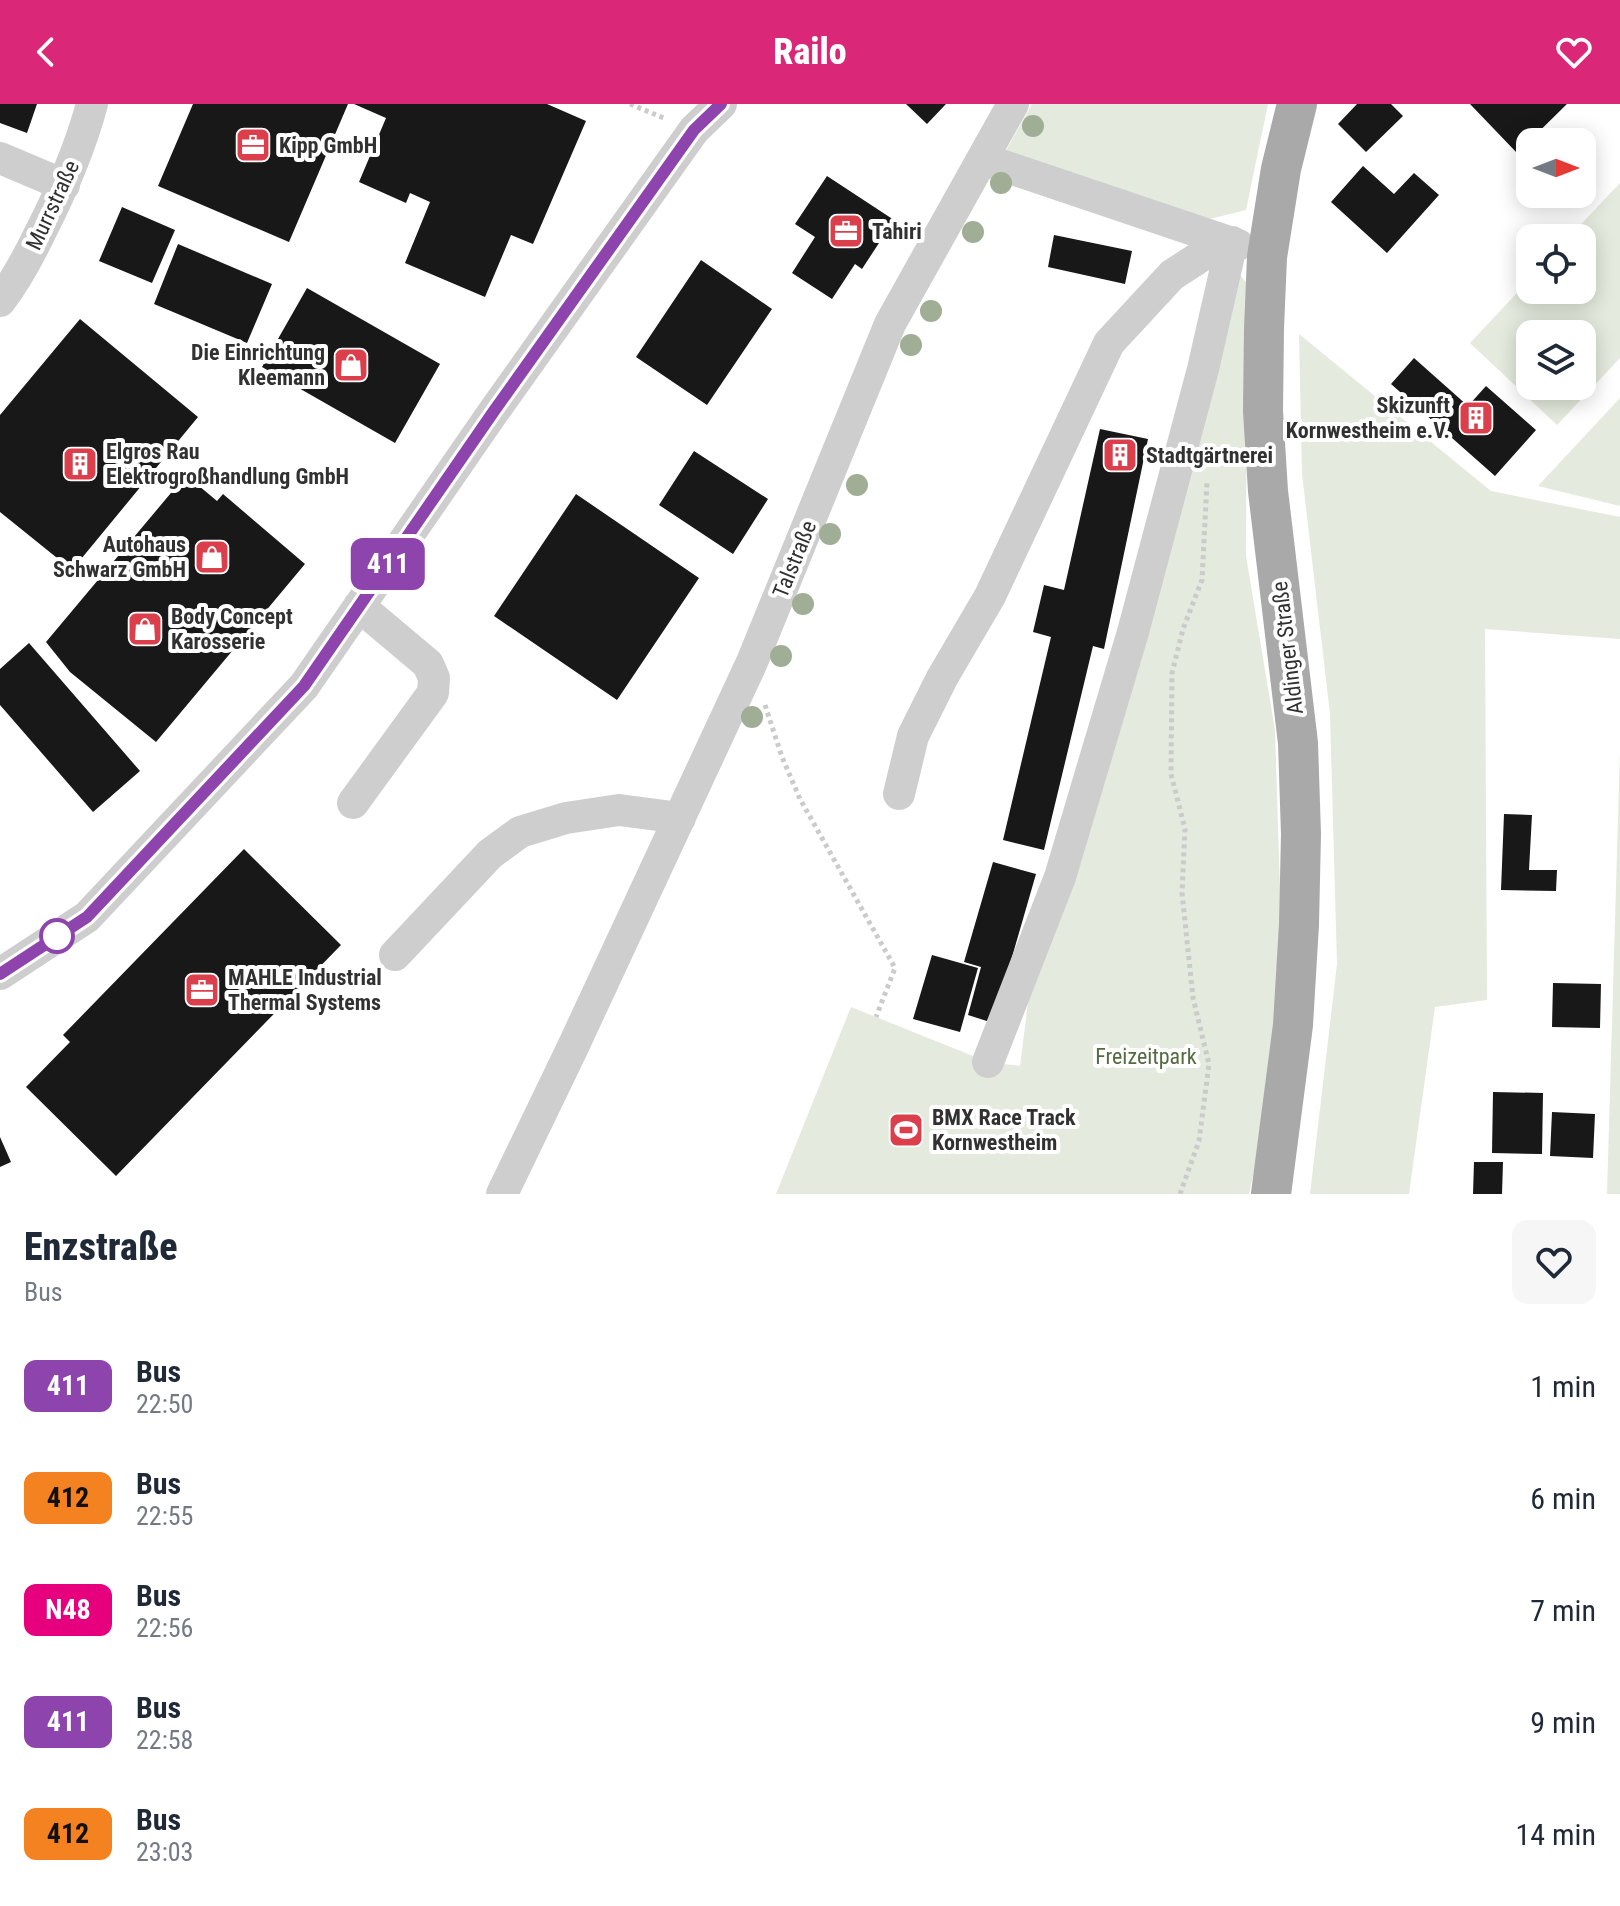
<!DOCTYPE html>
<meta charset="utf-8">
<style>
body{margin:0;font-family:"Roboto Condensed",sans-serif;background:#f6f6f7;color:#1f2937;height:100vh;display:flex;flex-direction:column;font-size:30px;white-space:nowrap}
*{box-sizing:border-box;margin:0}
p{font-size:26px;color:#747a83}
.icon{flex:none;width:44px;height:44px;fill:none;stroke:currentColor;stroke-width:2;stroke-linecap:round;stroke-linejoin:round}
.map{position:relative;height:1090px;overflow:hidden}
.drawer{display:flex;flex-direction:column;background:#fff;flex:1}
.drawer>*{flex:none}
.badge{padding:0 16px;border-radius:12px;font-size:28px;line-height:52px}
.needle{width:52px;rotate:90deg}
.tools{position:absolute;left:1516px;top:24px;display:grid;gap:16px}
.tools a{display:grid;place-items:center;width:80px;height:80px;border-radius:16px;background:#fff;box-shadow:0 4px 20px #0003;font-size:40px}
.map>.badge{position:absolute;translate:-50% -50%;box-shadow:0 0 0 4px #fff}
.round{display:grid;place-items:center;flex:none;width:84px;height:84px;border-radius:16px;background:#f6f6f7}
.headline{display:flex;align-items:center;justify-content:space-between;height:136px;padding:0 24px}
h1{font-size:38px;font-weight:800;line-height:60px}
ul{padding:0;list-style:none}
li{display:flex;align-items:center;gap:24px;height:112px;padding:0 24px}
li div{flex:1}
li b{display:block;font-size:30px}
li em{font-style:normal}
li .badge{min-width:88px;font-weight:700;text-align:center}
header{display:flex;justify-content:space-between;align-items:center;height:104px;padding:0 24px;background:#db2777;color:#fff;font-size:36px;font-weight:800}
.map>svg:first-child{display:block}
.green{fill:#e4eadd;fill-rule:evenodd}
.building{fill:#181818}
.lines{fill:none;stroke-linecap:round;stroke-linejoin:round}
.path{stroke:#cbcbcb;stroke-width:5;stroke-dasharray:4 4;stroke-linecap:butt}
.minor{stroke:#cecece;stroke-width:32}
.major{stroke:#a9a9a9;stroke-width:40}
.tree{fill:#a1ae96}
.line-casing{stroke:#fff;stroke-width:18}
.line{stroke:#8e44ad;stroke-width:12}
.stop-dot{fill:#fff;stroke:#8e44ad;stroke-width:4}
.labels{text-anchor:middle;stroke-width:8;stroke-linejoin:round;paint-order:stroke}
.poi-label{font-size:22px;font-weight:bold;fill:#313131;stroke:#fff;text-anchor:start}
.street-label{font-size:22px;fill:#313131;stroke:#fff}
.park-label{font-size:22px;fill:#546b40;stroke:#fff}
</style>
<header><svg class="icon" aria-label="back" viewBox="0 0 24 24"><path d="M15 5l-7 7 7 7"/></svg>Railo<svg class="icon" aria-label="heart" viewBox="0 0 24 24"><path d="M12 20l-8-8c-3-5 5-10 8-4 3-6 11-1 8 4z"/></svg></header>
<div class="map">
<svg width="1620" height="1090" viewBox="0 0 1620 1090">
<rect width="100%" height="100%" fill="#fff"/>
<path class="green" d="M1032,0H1268L1246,106L1206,116L1003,52Z
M1620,79V254L1557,321L1470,239L1530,175V186H1582V134H1568ZM1530,230H1582V282H1530Z
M1239,170L1246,178L1247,187L1246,452L1275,626L1281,820L1276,921L1263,1025L1249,1090H776L851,903L988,958L1020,962L1030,883Z
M1299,230L1491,387L1620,413V535L1485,525L1487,896L1435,903L1409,1090H1310L1337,860L1330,610L1302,370Z
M1620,294V402L1538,382Z
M1620,646V1090H1607Z"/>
<path class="building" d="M0,0H37L27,29L0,19Z
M193,0H348L289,138L158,82Z
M354,0H547L586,17L533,140L511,131L485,193L405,159L430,98L410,89L406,99L359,78L386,14Z
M906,0H946L927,20Z
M1357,0H1391L1403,12L1366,48L1338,20Z
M1470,0H1567L1517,49Z
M1363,62L1394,90L1414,69L1439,91L1387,149L1331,98Z
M827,72L894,116L862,165L855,160L832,195L792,169L815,133L795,120Z
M122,103L175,126L152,179L99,157Z
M1054,131L1132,147L1125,180L1048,163Z
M178,140L272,180L247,239L154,200Z
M701,156L772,205L707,301L636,253Z
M307,184L440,260L395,339L262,263Z
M80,215L198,313L72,466L0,408V311Z
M1414,254L1468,302L1486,282L1536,326L1495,372L1391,280Z
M1100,325L1148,335L1104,545L1093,542L1044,746L1003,736L1051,533L1033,528L1044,481L1064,486Z
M694,347L768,395L733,450L659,401Z
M186,371L217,397L223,390L305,460L156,638L70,568L46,538Z
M576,390L699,474L617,596L494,512Z
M29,539L140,667L93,708L0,601V565Z
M1504,710L1532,711L1529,766H1557L1556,787L1501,786Z
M244,745L341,841L116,1072L26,983L70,938L63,931Z
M993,758L1036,770L993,919L968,911L981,863L964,858Z
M932,851L978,864L960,928L913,915Z
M1553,879L1601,880L1600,924L1552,923Z
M1493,988L1543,989L1542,1050L1492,1049Z
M1552,1008L1595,1010L1593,1054L1550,1052Z
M0,1033L11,1058L0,1063Z
M1474,1058H1503L1502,1090H1473Z"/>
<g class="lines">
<path class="path" d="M630,0L666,15
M765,601L782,653L800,695L895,864L876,913
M1180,1090L1199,1037L1209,960L1193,894L1182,789L1185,725L1171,670L1172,569L1183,525L1202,476L1207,378"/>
<path class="minor" d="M0,54L64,81
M983,55L1238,141
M0,197C17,175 29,152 41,127C62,86 80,45 92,0
M899,690L913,632L942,574L990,492L1109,239L1172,171L1209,147L1232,138
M353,699L433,589L434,574L428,560L359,502
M395,851L490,750L520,728L566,714L619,706L680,714
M0,870L87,813L304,582L494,307L694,26L721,0
M988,958L1060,773L1133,528L1203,265L1232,138
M502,1090L571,947L752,558L890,220L1013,0"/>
<path class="major" d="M1271,1090L1293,921L1299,820L1301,730L1298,639L1268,387L1263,307L1264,225L1267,153L1281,65L1297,0"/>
</g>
<g class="tree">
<circle cx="1033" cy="22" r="11"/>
<circle cx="1001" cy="79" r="11"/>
<circle cx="973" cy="128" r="11"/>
<circle cx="931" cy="207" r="11"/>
<circle cx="911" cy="241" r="11"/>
<circle cx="857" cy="381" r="11"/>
<circle cx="830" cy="430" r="11"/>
<circle cx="803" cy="500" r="11"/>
<circle cx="781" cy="552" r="11"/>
<circle cx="752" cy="613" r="11"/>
</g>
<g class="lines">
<defs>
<path id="line" d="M0,870L87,813L304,582L494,307L694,26L721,0"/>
</defs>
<use href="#line" class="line-casing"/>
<use href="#line" class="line"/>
</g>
<defs>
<symbol id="office-square" viewBox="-11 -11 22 22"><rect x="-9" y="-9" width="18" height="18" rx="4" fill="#dc3f4c" stroke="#fff"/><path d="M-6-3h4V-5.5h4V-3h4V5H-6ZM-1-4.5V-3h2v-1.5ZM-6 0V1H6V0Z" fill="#fff"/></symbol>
<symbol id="shop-square" viewBox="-11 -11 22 22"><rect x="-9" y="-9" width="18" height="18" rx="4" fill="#dc3f4c" stroke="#fff"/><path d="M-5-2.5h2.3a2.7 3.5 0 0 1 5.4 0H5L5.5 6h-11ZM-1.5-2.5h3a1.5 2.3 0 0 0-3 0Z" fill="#fff"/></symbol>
<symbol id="building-square" viewBox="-11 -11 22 22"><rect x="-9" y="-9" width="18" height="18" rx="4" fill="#dc3f4c" stroke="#fff"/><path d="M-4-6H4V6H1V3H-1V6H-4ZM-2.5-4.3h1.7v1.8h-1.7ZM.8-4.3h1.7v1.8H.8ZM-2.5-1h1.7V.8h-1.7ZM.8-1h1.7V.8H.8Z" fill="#fff"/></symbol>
<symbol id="stadium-square" viewBox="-11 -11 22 22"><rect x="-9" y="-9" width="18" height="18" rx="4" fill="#dc3f4c" stroke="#fff"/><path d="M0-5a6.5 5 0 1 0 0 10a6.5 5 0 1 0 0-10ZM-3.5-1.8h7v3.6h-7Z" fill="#fff"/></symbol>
</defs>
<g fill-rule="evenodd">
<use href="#office-square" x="233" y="21" width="40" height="40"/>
<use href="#office-square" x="826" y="107" width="40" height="40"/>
<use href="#shop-square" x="331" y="241" width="40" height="40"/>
<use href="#building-square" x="1456" y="294" width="40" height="40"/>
<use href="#building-square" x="1100" y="331" width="40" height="40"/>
<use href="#building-square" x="60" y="340" width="40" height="40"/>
<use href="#shop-square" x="192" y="433" width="40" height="40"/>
<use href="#shop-square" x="125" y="505" width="40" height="40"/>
<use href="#office-square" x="182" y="866" width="40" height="40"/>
<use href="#stadium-square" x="886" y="1006" width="40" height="40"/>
</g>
<circle class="stop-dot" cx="57" cy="832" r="16"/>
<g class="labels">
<g class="poi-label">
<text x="279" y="49">Kipp GmbH</text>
<text x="872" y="135">Tahiri</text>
<text x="325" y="256" text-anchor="end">Die Einrichtung<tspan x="325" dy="25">Kleemann</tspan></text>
<text x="1450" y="309" text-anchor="end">Skizunft<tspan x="1450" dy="25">Kornwestheim e.V.</tspan></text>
<text x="106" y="355">Elgros Rau<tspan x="106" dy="25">Elektrogroßhandlung GmbH</tspan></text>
<text x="1146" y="359">Stadtgärtnerei</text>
<text x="186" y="448" text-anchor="end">Autohaus<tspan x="186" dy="25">Schwarz GmbH</tspan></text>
<text x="171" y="520">Body Concept<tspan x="171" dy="25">Karosserie</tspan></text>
<text x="228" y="881">MAHLE Industrial<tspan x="228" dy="25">Thermal Systems</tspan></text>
<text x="932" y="1021">BMX Race Track<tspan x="932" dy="25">Kornwestheim</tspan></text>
</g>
<g class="street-label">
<text transform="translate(52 101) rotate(-65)" y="8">Murrstraße</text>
<text transform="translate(794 455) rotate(-68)" y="8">Talstraße</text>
<text transform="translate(1287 544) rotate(-97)" y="8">Aldinger Straße</text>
</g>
<g class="park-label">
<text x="1146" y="960">Freizeitpark</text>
</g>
</g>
</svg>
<div class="tools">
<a><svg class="needle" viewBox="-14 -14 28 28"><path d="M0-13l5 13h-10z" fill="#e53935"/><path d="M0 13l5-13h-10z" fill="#747a83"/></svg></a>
<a><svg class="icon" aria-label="locate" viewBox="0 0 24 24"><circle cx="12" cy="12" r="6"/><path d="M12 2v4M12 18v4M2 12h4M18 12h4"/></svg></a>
<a><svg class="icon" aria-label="layers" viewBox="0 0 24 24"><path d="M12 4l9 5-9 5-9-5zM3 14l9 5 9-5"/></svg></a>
</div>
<b class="badge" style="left:388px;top:460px;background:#8e44ad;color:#fff">411</b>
</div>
<section class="drawer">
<div class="headline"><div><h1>Enzstraße</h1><p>Bus</p></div><a class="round"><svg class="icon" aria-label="heart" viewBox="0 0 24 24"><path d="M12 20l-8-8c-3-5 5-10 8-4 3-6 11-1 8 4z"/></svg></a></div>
<ul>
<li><span class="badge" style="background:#8e44ad;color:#fff">411</span><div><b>Bus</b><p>22:50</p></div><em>1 min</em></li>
<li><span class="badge" style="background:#f58220;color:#111">412</span><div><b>Bus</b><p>22:55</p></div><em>6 min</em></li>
<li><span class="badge" style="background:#e6007e;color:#fff">N48</span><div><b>Bus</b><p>22:56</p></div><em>7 min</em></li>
<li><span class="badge" style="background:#8e44ad;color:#fff">411</span><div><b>Bus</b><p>22:58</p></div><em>9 min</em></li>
<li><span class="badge" style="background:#f58220;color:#111">412</span><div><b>Bus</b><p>23:03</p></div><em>14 min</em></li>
</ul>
</section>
